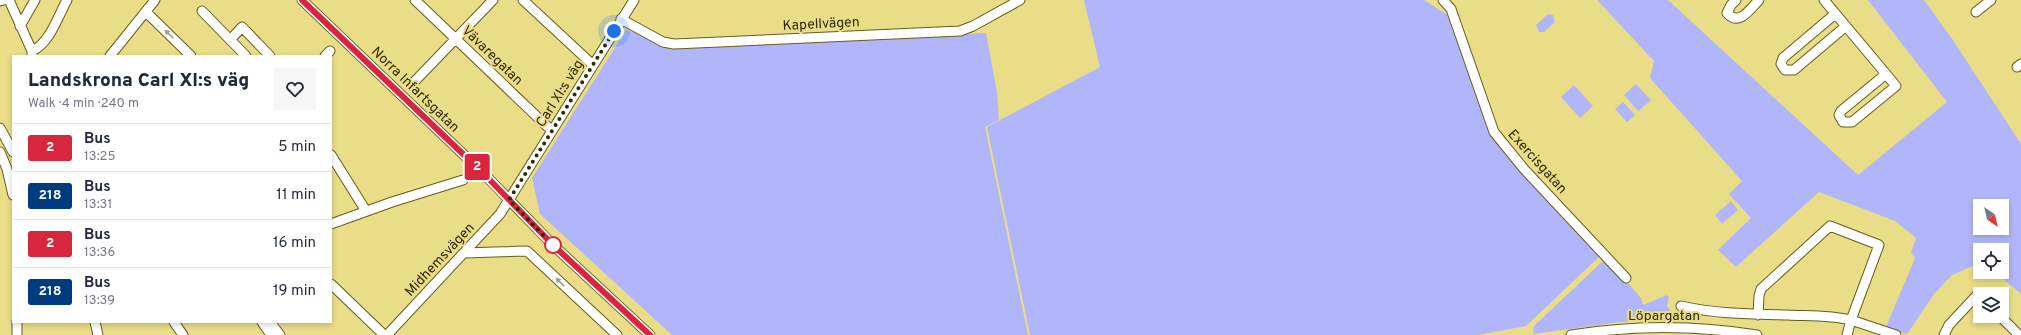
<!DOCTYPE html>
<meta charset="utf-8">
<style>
body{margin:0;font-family:Overpass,sans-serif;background:#f6f6f7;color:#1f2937;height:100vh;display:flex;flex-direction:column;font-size:15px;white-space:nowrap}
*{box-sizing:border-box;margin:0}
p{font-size:13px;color:#747a83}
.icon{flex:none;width:22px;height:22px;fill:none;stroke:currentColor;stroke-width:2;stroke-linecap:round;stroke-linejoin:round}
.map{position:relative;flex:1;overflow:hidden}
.details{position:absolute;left:12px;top:55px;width:320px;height:268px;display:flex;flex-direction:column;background:#fff;border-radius:0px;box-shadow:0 2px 6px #0003}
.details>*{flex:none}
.badge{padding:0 8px;border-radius:3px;font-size:14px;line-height:26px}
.needle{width:26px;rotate:145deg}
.fabs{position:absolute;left:1973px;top:199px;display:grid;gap:8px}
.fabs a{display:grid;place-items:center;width:36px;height:36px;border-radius:0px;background:#fff;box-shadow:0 2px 6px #0003;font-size:20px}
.you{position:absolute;width:20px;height:20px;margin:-10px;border:3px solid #fff;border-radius:50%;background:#1a73e8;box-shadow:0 0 0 6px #1a73e833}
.map>.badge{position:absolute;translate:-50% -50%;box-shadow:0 0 0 2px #fff}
.round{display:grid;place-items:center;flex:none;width:42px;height:42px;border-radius:0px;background:#f6f6f7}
.overview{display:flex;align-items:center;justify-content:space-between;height:68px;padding:0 16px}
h1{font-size:19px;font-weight:800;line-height:30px}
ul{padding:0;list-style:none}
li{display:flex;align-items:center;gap:12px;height:48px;padding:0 16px;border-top:1px solid #e0e1e3}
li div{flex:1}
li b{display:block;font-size:15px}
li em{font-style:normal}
li .badge{min-width:44px;font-weight:700;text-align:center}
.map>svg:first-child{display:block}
.green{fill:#b1b6fa;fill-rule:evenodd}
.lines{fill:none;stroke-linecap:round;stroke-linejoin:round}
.minor-casing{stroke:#665d1a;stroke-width:11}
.minor{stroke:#fff;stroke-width:9}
.oneway{fill:#a19f8e}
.line-casing{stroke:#fff;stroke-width:9}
.line{stroke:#d7263d;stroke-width:6}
.walk{stroke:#2f2a05;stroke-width:4;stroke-dasharray:0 7.2}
.stop-dot{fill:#fff;stroke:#d7263d;stroke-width:2}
.labels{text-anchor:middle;stroke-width:4;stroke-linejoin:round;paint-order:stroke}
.street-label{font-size:14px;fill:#2f2a05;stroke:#e9dd88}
</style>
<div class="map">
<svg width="2021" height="335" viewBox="0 0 2021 335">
<rect width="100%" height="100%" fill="#e9dd88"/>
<path class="green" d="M1084,0H1424L1451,17L1494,139L1600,256L1526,326L1478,335H1030L987,127L1100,67Z
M1597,0H1668L1858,175L1947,102L1868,0H1924L1953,40L2021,144V294L1995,272H2002V250H1980V263L1952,275L1934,294L1907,334L1886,327L1915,258L1911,252L1916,238L1895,221L1819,192L1736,267L1718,250L1751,218L1729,194L1742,181L1650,78L1654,61ZM1980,206H2002V228H1980Z
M1548,14L1553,15L1555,22L1544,32H1539L1536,25Z
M626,30L634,32L659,45L674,47L986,33L997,92L999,120L985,127L1028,335H672L540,214L532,178Z
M1636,84L1651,100L1638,111L1624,95Z
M1574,85L1593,106L1580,118L1561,97Z
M1623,102L1635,115L1627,122L1615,109Z
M1731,201L1738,210L1722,224L1715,215Z
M1606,258L1641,298L1643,305L1667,295L1669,297L1667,306L1673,316L1667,321L1620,322L1533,334L1534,326Z"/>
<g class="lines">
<defs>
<path id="minor" d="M9,0L32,51V56
M302,0L487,177L553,245L650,335
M415,0L552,131
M523,0L593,65
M1443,0L1451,9L1494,132L1524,169L1626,278
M1736,0L1731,5L1727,13C1739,27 1750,9 1759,0
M1824,0L1886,74L1896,86L1852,122H1843L1839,115L1841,111L1886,74
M0,1L4,0
M202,11L246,56
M146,12L191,56
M1976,12L1991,0
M1835,14L1783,58L1781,64L1785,70H1794L1846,26
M621,19L663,42L674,44L960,31L973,26L1020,0
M20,26L35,0
M230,40L242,27L270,56
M32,51C50,43 58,16 67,0
M110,56L155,0
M325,56L330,51
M2017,67L2021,64
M415,81L493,0
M0,128L13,152
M0,152L7,169L13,195
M331,155L366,211
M331,224L392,202L463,180
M464,253L527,251L617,335
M331,284L384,335
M1681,306C1716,314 1752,314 1788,315C1809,316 1830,315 1851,320L1879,245L1830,226L1761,289L1759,296L1758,315
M2000,316L2018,334L2017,335
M95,322L98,335
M174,322L183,335
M262,322L271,335
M270,322L280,335
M17,335V322
M387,335L500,214L634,0
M1571,335C1633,325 1695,325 1757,335
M1847,335L1851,320L1896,335
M1944,335L1949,325L1977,295L1980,297"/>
</defs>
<use href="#minor" class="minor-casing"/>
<use href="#minor" class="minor"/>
</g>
<defs><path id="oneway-solid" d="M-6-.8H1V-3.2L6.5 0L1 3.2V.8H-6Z"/></defs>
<g class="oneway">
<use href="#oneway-solid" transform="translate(169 34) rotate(-136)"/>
<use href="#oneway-solid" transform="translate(560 282) rotate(-136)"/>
</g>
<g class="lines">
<defs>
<path id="line" d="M302,0L487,177L553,245L650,335"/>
</defs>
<use href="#line" class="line-casing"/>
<use href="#line" class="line"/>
<path class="walk" d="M553,245L509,200L614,31"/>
</g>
<circle class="stop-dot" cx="553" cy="245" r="8"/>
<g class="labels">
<g class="street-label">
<text transform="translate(821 23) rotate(-3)" y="5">Kapellvägen</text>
<text transform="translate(493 55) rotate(44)" y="5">Vävaregatan</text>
<text transform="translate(416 89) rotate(44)" y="5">Norra Infartsgatan</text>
<text transform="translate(559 93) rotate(-58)" y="5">Carl XI:s väg</text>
<text transform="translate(1538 161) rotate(48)" y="5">Exercisgatan</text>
<text transform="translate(439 259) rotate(-47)" y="5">Midhemsvägen</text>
<text x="1664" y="320">Löpargatan</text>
</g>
</g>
</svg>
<div class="fabs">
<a><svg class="needle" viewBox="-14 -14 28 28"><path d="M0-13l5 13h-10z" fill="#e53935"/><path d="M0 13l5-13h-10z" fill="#747a83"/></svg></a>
<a><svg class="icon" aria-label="locate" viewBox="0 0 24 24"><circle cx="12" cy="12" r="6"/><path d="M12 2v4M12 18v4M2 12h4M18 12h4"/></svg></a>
<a><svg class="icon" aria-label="layers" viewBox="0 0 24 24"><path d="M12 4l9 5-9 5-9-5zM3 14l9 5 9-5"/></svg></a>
</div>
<div class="you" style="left:614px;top:31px"></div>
<b class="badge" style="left:477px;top:167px;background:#d7263d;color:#fff">2</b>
<section class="details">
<div class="overview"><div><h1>Landskrona Carl XI:s väg</h1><p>Walk · 4 min · 240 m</p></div><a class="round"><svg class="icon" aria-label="heart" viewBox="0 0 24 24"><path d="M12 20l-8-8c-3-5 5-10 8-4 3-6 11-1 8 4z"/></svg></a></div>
<ul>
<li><span class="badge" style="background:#d7263d;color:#fff">2</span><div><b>Bus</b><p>13:25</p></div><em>5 min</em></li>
<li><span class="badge" style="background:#003b80;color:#fff">218</span><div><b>Bus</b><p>13:31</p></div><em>11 min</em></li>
<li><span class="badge" style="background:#d7263d;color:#fff">2</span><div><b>Bus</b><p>13:36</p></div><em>16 min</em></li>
<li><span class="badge" style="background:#003b80;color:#fff">218</span><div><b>Bus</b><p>13:39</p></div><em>19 min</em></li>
</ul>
</section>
</div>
